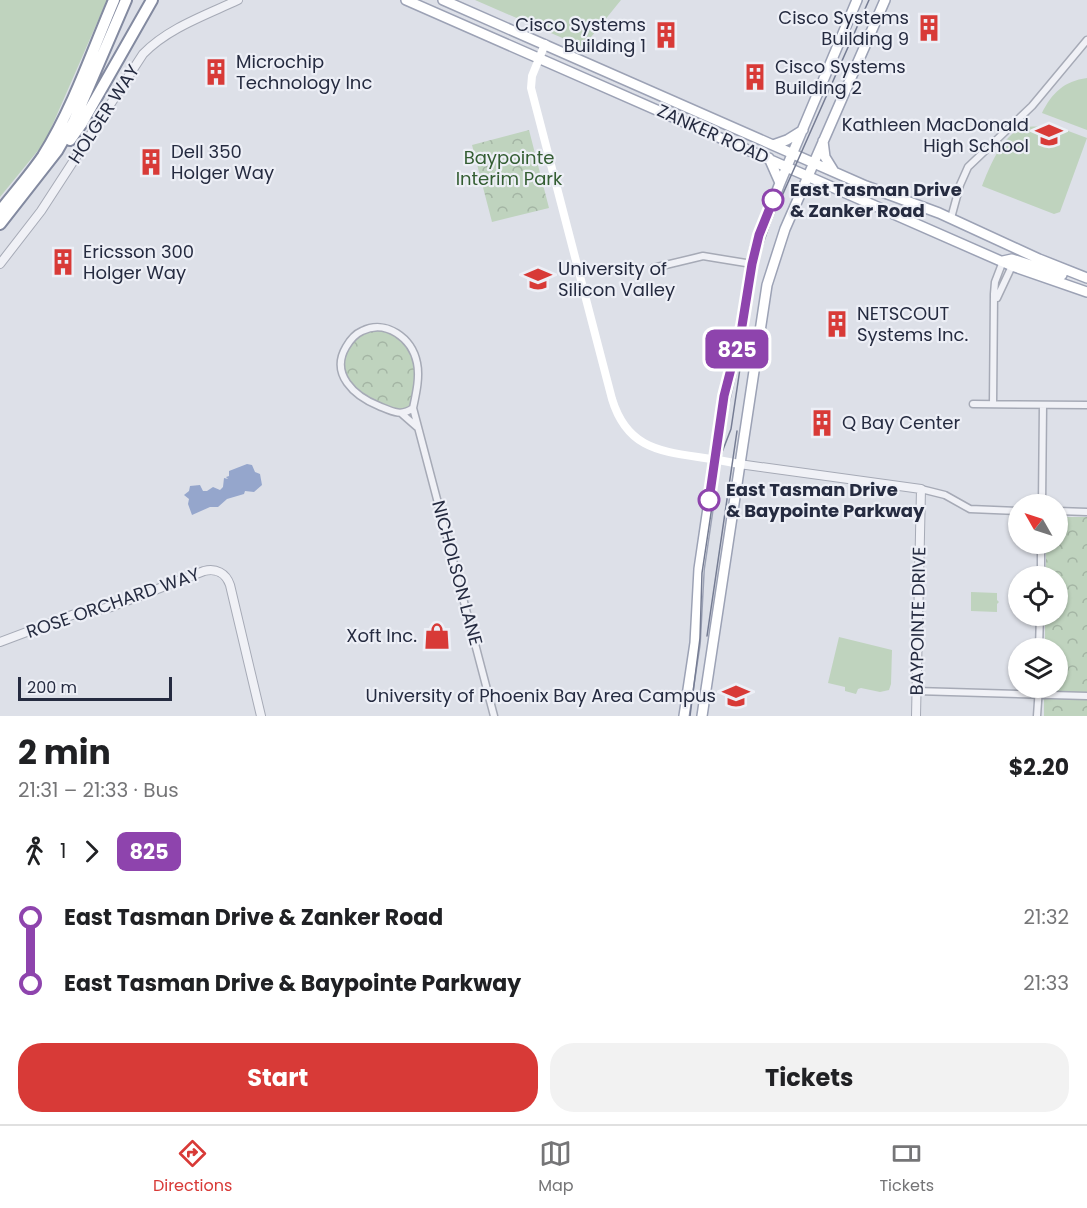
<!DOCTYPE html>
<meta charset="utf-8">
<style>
body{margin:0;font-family:Poppins,sans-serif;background:#f2f2f2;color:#202124;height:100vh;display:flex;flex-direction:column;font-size:22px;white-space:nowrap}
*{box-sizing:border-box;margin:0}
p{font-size:20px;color:#757577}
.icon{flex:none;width:33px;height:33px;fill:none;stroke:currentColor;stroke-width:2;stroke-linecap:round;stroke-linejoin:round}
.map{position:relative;height:716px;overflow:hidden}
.side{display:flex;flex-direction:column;background:#fff;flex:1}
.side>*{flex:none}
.badge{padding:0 12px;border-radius:9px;font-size:21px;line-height:39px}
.needle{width:39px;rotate:309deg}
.controls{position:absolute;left:1008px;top:494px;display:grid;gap:12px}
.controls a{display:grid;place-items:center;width:60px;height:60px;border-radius:50%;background:#fff;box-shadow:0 2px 4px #0004;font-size:30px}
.scale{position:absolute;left:18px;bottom:15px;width:154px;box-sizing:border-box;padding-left:6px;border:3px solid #252b40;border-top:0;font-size:16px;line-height:21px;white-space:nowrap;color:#252b40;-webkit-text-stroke:4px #edeff6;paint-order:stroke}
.map>.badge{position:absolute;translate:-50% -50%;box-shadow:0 0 0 3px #fff}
.legs{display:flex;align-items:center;gap:9px;height:66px;padding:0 18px;font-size:20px}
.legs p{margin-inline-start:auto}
.summary{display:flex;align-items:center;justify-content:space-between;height:102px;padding:0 18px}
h1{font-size:33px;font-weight:700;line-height:45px}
.action{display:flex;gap:12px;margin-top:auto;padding:12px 18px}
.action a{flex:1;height:69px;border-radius:24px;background:#d83a37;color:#fff;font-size:24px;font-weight:700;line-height:69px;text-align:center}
.action a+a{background:#f2f2f2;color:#202124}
ul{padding:0 18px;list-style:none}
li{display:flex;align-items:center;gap:21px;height:66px;font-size:22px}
li i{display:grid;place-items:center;width:9px;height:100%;margin:0 8px;background:currentColor}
li i::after{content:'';width:15px;height:15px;margin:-8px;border:4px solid;border-radius:50%;background:#fff}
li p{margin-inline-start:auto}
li:first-child i{background:linear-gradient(#0000 50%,currentColor 0)}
li:last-child i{background:linear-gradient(currentColor 50%,#0000 0)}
.dock{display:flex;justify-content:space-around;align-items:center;height:84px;border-top:2px solid #e0e0e0;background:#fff;font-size:16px;color:#757577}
.dock a{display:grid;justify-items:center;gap:3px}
.dock .active{color:#d83a37}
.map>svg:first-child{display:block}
.green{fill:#bfd3be}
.park{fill:url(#park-crowns)}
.water{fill:#95a6cc}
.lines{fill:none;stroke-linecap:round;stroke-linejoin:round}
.minor-casing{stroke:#a6aab6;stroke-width:9}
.tertiary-casing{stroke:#a6aab6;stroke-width:10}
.primary-casing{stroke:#9ca2b5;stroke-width:12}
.motorway-casing{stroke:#838aa0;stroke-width:14}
.minor{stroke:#f0f1f6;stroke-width:6}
.tertiary{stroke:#f0f1f6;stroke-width:8}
.secondary{stroke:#fff;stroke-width:8}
.primary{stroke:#fff;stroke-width:9}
.motorway{stroke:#fff;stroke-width:10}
.tram{stroke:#757c93;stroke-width:1.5}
.line-1-casing{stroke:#fff;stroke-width:14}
.line-1{stroke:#8e44ad;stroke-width:9}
.stop-1-dot{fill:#fff;stroke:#8e44ad;stroke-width:3}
.labels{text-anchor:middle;stroke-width:4.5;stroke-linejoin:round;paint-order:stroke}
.poi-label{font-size:18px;fill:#252b40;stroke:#edeff6;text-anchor:start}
.street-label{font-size:18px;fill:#252b40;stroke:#edeff6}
.park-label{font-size:18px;fill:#335d32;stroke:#edeff6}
.stop-label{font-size:18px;font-weight:bold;fill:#252b40;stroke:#edeff6;text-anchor:start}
</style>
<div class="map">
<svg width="1087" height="716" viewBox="0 0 1087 716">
<defs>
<pattern id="park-crowns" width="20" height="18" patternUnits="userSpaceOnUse" patternTransform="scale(1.5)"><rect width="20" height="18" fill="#bfd3be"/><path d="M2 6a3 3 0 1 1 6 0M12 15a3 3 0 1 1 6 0" fill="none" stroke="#a4b5a4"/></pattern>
</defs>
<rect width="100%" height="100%" fill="#dde0e8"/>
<path class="green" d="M0,0H107L45,142L0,197Z
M475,0H621L583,47Z
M1087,78V130L1042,113C1052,93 1064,81 1087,78Z
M1055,126L1087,138L1060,212L1054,214L982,186C990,166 1003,132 1026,127C1035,126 1046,127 1055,126Z
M971,592L997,593V600L999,602L997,604V612L971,611Z
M839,637L892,650L891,684L889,690L880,692L861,688L858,689L856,694L845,691V687L828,683Z"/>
<path class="park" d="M529,130L549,208L492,222L472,145Z
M378,328C388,330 392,333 399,339C421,357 415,381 412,407C396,417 355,396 347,380C335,354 355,334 378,328Z
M1058,517H1087V716H1044V687H1058V648H1045V615H1058V576H1046V543H1058Z"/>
<path class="water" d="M247,464L252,465L255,472L260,474L262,485L254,492L245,491L244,494L227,499L218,507H210L192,515L188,504L189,499L184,495L189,491L190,486L200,485L203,491H207L213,487L220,490L223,487L224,478L228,479L226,477L229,476V471Z"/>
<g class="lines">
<defs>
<path id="minor" d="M951,218L960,185L968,167L1032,106L1087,40
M653,268L703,256L752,264
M997,298L1012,266
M973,404L1087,405
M993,404L994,294L995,282L1003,261
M413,408C401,417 391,411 379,406C354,396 330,374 346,347C350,340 355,334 362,331C386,319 412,338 417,363C420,377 416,394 413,408L494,716
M401,413L417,427
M921,489L945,495L970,509L1018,511
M1042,504L1043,405
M1058,511L1087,512
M1041,576V543
M1039,648L1040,615
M916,691L1087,696
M1037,716L1039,687"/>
<path id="tertiary" d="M0,264L41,211L143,54C168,28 206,15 238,0
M739,464L921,489L916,716
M0,642L72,615L111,607L204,571C216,568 226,573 230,585L261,716"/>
<path id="primary" d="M406,0L1012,266L1087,292
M443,0L866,186L939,213L1039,259L1087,278
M823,141L825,157L833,170
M773,145L787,140L803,130
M769,158L780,183
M1003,261L1012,259L1062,275
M684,716L695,643L699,569L723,406L742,326L755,248L780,183L857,0
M702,716L767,285L785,229L885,0"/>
<path id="motorway" d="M70,140L82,123L152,0
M0,211C14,193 30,175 43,156C73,108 92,52 114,0
M0,224L57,151L74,121L126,0"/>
</defs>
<use href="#minor" class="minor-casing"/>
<use href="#tertiary" class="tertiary-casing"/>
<use href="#primary" class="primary-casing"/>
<use href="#motorway" class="motorway-casing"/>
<use href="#minor" class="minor"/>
<use href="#tertiary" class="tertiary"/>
<path class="secondary" d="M545,44L532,76L531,88L612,399C626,445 655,451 698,457C712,459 726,461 739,464"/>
<use href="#primary" class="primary"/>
<use href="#motorway" class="motorway"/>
<path class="tram" d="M707,636L737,431
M690,716L700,638L702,573L719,460L731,429L755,268L770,223L869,0"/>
</g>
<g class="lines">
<defs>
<path id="line-1" d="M709,500L724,396L742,326L752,264L759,235L773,200"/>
</defs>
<use href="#line-1" class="line-1-casing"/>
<use href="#line-1" class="line-1"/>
</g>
<defs>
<symbol id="building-bare" viewBox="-9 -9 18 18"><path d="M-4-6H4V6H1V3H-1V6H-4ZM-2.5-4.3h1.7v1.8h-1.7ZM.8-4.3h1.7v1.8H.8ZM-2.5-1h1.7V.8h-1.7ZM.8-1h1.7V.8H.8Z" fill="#d83a37" stroke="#edeff6" stroke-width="2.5" paint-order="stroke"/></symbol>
<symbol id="school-bare" viewBox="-9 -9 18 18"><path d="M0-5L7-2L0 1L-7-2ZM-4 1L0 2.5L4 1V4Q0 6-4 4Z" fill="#d83a37" stroke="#edeff6" stroke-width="2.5" paint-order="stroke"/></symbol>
<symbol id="university-bare" viewBox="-9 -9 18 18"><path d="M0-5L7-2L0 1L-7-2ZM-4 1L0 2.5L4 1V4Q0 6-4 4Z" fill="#d83a37" stroke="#edeff6" stroke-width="2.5" paint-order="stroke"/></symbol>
<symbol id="shop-bare" viewBox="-9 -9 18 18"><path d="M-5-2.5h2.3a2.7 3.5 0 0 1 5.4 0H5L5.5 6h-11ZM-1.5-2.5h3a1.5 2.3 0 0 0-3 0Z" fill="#d83a37" stroke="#edeff6" stroke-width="2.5" paint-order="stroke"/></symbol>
</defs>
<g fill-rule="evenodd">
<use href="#building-bare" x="910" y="9" width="38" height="38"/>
<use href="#building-bare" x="647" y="16" width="38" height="38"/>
<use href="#building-bare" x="197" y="53" width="38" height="38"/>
<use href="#building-bare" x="736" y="58" width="38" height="38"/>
<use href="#school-bare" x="1030" y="116" width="38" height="38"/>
<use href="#building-bare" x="132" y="143" width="38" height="38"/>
<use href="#building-bare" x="44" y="243" width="38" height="38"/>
<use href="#university-bare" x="519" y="260" width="38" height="38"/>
<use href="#building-bare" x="818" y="305" width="38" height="38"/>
<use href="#building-bare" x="803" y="404" width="38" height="38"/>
<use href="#shop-bare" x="418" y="617" width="38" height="38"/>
<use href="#university-bare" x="717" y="677" width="38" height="38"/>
</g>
<g class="stop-1-dot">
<circle cx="773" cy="200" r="10"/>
<circle cx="709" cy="500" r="10"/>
</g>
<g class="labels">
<g class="poi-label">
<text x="909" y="24" text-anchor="end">Cisco Systems<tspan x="909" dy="21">Building 9</tspan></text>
<text x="646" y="31" text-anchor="end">Cisco Systems<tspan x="646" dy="21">Building 1</tspan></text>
<text x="236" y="68">Microchip<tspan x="236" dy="21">Technology Inc</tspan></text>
<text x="775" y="73">Cisco Systems<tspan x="775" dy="21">Building 2</tspan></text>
<text x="1029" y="131" text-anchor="end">Kathleen MacDonald<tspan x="1029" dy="21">High School</tspan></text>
<text x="171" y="158">Dell 350<tspan x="171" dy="21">Holger Way</tspan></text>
<text x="83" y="258">Ericsson 300<tspan x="83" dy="21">Holger Way</tspan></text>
<text x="558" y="275">University of<tspan x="558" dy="21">Silicon Valley</tspan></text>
<text x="857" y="320">NETSCOUT<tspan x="857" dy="21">Systems Inc.</tspan></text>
<text x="842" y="429">Q Bay Center</text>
<text x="417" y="642" text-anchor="end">Xoft Inc.</text>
<text x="716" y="702" text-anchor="end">University of Phoenix Bay Area Campus</text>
</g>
<g class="street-label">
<text transform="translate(104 114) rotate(-57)" y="6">HOLGER WAY</text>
<text transform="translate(713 134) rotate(24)" y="6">ZANKER ROAD</text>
<text transform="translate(457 573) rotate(75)" y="6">NICHOLSON LANE</text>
<text transform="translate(113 603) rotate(-19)" y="6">ROSE ORCHARD WAY</text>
<text transform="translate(918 621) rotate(-89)" y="6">BAYPOINTE DRIVE</text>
</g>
<g class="park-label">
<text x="509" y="164">Baypointe<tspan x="509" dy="21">Interim Park</tspan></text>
</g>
<g class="stop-label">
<text x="790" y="196">East Tasman Drive<tspan x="790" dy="21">&amp; Zanker Road</tspan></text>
<text x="726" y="496">East Tasman Drive<tspan x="726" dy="21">&amp; Baypointe Parkway</tspan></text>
</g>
</g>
</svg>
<div class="controls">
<a><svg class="needle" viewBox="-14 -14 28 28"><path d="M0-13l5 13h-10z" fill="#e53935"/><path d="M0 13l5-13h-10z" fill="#757577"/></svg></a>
<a><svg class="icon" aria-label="locate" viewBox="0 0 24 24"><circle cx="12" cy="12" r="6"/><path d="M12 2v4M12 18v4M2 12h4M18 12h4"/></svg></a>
<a><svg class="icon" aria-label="layers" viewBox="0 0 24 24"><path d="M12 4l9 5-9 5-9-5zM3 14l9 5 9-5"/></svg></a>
</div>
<div class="scale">200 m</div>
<b class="badge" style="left:737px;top:349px;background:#8e44ad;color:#fff">825</b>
</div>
<section class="side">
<div class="summary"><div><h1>2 min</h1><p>21:31 – 21:33 · Bus</p></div><b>$2.20</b></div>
<div class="legs"><svg class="icon" aria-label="walk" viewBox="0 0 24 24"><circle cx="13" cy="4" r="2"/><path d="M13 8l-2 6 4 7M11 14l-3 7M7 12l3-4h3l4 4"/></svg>1<svg class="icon" aria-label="forward" viewBox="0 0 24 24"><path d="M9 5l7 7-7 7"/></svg><b class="badge" style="background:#8e44ad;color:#fff">825</b></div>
<ul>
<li><i style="color:#8e44ad"></i><b>East Tasman Drive &amp; Zanker Road</b><p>21:32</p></li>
<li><i style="color:#8e44ad"></i><b>East Tasman Drive &amp; Baypointe Parkway</b><p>21:33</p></li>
</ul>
<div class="action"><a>Start</a><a>Tickets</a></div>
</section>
<nav class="dock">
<a class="active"><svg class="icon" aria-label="directions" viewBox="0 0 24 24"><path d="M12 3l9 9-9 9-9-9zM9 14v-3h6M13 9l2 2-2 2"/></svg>Directions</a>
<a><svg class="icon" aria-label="map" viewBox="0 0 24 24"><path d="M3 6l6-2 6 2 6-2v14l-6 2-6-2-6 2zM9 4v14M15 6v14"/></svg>Map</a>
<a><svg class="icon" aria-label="tickets" viewBox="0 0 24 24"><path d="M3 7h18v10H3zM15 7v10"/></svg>Tickets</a>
</nav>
